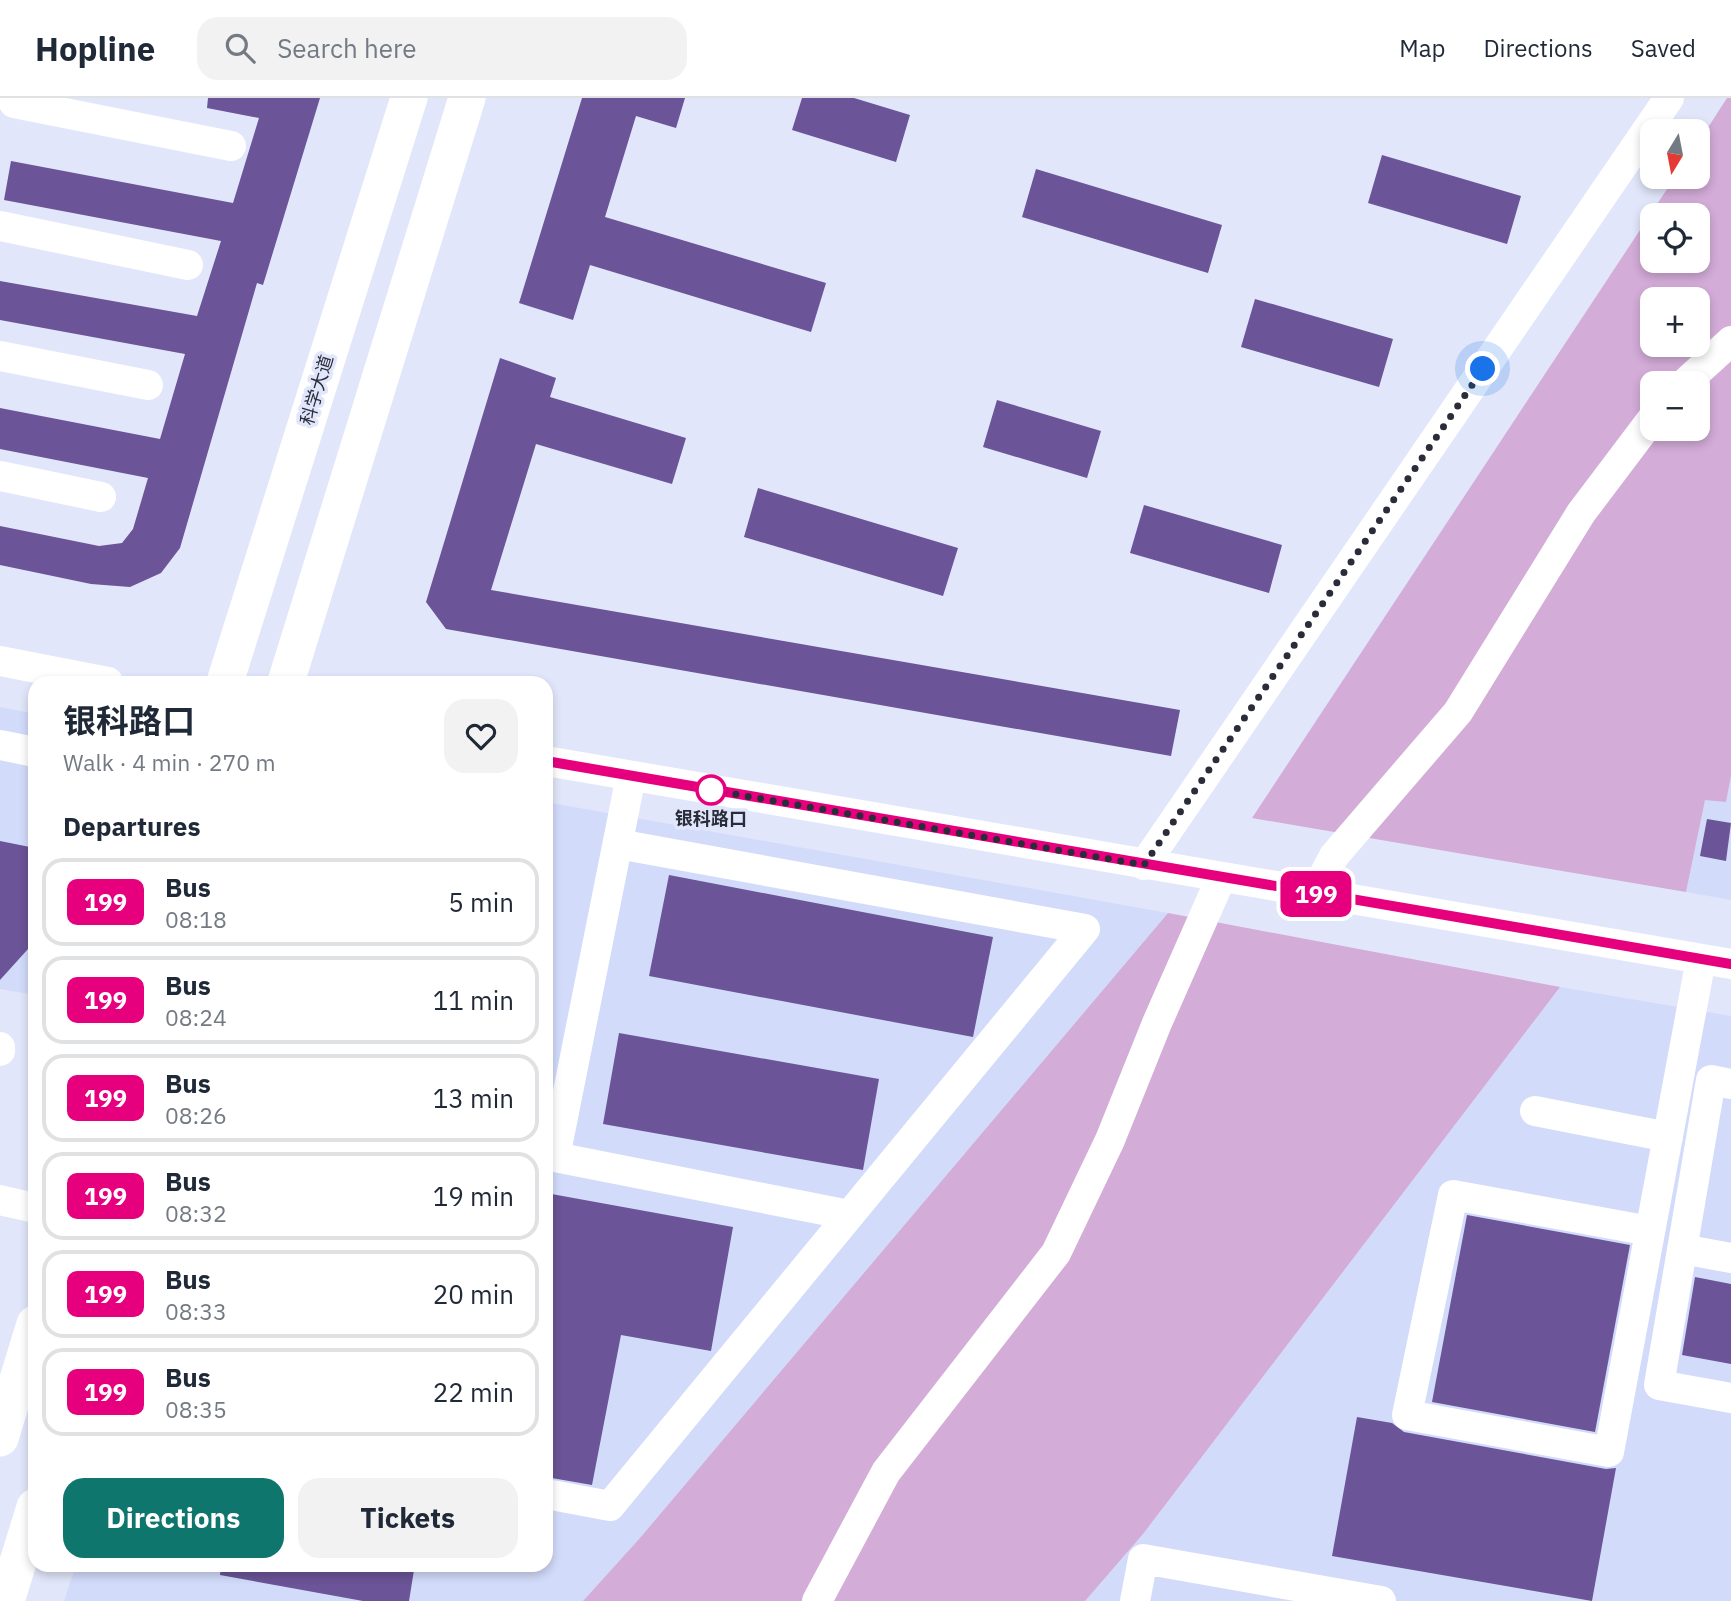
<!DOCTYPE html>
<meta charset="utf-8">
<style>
body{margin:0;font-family:"IBM Plex Sans","Noto Sans SC",sans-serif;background:#f2f2f3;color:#1f2937;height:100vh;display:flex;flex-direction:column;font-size:26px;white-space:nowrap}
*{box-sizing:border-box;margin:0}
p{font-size:23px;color:#747a83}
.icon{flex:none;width:38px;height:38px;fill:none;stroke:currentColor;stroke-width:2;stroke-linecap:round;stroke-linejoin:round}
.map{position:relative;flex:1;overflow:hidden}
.panel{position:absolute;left:28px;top:578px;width:525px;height:896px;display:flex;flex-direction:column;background:#fff;border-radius:21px;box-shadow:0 4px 10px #0003}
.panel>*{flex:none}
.badge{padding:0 14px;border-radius:10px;font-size:24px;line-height:46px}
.needle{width:46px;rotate:190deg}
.controls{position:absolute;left:1640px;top:21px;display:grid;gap:14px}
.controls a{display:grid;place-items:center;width:70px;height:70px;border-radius:14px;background:#fff;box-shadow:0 4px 10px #0003;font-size:35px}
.you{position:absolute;width:35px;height:35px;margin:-18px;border:5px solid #fff;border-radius:50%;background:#1a73e8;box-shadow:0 0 0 10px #1a73e833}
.map>.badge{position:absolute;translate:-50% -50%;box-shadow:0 0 0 4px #fff}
h2{padding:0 35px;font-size:26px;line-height:63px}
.round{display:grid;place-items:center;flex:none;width:74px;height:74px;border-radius:21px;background:#f2f2f3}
.summary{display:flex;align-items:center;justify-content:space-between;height:119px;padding:0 35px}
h1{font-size:33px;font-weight:700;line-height:52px}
.primary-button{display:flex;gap:14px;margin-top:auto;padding:14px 35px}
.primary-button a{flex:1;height:80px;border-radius:21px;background:#0f766e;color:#fff;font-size:28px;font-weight:700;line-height:80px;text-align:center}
.primary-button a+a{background:#f2f2f3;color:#1f2937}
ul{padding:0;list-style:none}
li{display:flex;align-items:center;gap:21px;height:88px;margin:0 14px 10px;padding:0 21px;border:4px solid #e0e1e3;border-radius:21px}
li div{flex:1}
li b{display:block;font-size:26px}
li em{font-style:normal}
li .badge{min-width:77px;font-weight:700;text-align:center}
header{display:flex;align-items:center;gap:42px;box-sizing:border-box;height:98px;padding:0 35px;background:#fff;border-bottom:2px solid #e0e1e3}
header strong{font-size:33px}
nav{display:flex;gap:38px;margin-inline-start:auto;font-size:24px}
.search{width:490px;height:63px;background:#f2f2f3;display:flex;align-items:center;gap:18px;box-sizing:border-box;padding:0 24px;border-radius:21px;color:#747a83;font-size:26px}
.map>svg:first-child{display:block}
.built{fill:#d2dbfa}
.green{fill:#d3acd8;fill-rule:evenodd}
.building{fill:#6b5497}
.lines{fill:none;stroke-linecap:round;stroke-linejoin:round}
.minor{stroke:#fff;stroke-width:30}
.major{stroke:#fff;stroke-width:37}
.line-casing{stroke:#fff;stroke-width:16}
.line{stroke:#e6007e;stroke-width:10}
.walk{stroke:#2a2d39;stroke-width:7;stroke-dasharray:0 12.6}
.stop-dot{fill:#fff;stroke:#e6007e;stroke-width:3.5}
.labels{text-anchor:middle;stroke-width:7;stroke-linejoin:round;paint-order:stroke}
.street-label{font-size:18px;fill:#2a2d39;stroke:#e1e6fa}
.stop-label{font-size:18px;font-weight:bold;fill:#2a2d39;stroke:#e1e6fa}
</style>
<header>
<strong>Hopline</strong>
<div class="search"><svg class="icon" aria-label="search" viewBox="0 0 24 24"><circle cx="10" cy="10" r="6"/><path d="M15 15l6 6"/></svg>Search here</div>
<nav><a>Map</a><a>Directions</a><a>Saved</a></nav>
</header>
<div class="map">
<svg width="1731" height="1503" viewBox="0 0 1731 1503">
<rect width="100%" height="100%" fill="#e1e6fa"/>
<path class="built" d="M0,609L35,616V897L0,891Z
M1731,678V802L1686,794L1705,701L1726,704Z
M546,704L1168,815L640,1440L583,1503H64L76,1467L546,1466Z
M1560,889L1731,918V1503H1085L1143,1436Z"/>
<path class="green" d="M1727,0H1731V678L1726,704L1705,702L1686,794L1252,720L1675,79H1698V45ZM1652,117H1698V163H1652ZM1652,201H1698V247H1652ZM1652,285H1698V331H1652Z
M1168,815L1560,889L1143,1436L1085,1503H583L640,1440Z"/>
<path class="building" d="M208,0H320L263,187L257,185L180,450L161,475L130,489L91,486L0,467V428L99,448L122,445L133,431L148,380L0,351V310L160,341L185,256L0,222V183L197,218L221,143L4,102L11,63L233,105L259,20L207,10Z
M582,0H685L676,30L636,18L605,119L826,185L811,234L590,167L573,222L519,205Z
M802,0H854L910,17L896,64L792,32Z
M1382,57L1521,98L1507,146L1368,105Z
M1036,71L1222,127L1208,175L1022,119Z
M1255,201L1393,241L1379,289L1241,249Z
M500,260L556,280L550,299L686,340L672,386L536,346L491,492L1180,612L1171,658L446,531L426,504Z
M997,302L1101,333L1087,380L983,349Z
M758,390L958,450L943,498L744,439Z
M1144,407L1282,447L1269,495L1130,455Z
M1707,721L1731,725L1726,763L1700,758Z
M0,743L35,750V809L28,851L0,882Z
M669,777L993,839L973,939L649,878Z
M619,935L879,981L863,1072L603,1026Z
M546,1095L733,1129L711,1253L621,1237L592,1387L546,1379Z
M1467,1117L1630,1147L1595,1334L1432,1304Z
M1695,1179L1731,1186V1266L1682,1257Z
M1357,1319L1392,1325L1404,1334L1606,1371L1616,1370L1592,1503L1332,1458Z
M221,1466H415L409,1503H363L220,1477Z"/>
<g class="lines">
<path class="minor" d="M14,5L231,48
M0,128L188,167
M0,258L148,287
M1685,285L1731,243
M0,378L101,399
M0,563L108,584
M0,647L35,654
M546,663L1731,866
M1144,767L1669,0
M1314,796L1334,758L1458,614L1581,415L1652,321
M0,949V953
M1731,986L1711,982L1659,1287L1731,1300
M1535,1013L1668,1039
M546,1057L555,1059L631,678
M555,1059L849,1117
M0,1102L35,1110
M1650,1133L1453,1097L1407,1317L1609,1354L1701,861
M1682,1151L1731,1160
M546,1396L610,1408L1085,831L618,746
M817,1503L886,1374L1056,1155L1110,1042L1157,925L1221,780
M1135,1503L1143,1461L1381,1503"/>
<path class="major" d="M225,584L409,0
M286,584L467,0
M0,1340L35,1226
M6,1503L35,1409"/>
</g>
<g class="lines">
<defs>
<path id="line" d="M546,663L1731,866"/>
</defs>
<use href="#line" class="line-casing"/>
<use href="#line" class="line"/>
<path class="walk" d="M711,692L1144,767L1483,271"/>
</g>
<circle class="stop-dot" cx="711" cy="692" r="14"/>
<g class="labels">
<g class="street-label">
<text transform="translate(317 292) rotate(-73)" y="6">科学大道</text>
</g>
<g class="stop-label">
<text x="711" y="727">银科路口</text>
</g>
</g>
</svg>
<div class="controls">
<a><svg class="needle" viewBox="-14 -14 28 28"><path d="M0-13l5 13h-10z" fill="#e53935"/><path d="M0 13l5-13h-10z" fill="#747a83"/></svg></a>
<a><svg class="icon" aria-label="locate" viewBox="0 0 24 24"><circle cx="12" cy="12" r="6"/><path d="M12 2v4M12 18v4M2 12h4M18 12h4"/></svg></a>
<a>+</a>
<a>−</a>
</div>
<div class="you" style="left:1483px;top:271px"></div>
<b class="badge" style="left:1316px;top:796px;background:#e6007e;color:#fff">199</b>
<section class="panel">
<div class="summary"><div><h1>银科路口</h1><p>Walk · 4 min · 270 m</p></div><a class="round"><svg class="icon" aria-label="heart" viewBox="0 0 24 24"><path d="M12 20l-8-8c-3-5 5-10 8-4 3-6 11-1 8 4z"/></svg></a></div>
<h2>Departures</h2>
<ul>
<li><span class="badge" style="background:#e6007e;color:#fff">199</span><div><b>Bus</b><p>08:18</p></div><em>5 min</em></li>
<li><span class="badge" style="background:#e6007e;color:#fff">199</span><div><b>Bus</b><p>08:24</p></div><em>11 min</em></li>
<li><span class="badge" style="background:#e6007e;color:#fff">199</span><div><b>Bus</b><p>08:26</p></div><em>13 min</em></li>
<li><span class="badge" style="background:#e6007e;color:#fff">199</span><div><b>Bus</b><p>08:32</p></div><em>19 min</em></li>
<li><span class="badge" style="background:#e6007e;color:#fff">199</span><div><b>Bus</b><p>08:33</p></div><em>20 min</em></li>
<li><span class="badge" style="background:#e6007e;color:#fff">199</span><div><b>Bus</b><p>08:35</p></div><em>22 min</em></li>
</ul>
<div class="primary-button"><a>Directions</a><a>Tickets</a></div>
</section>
</div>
